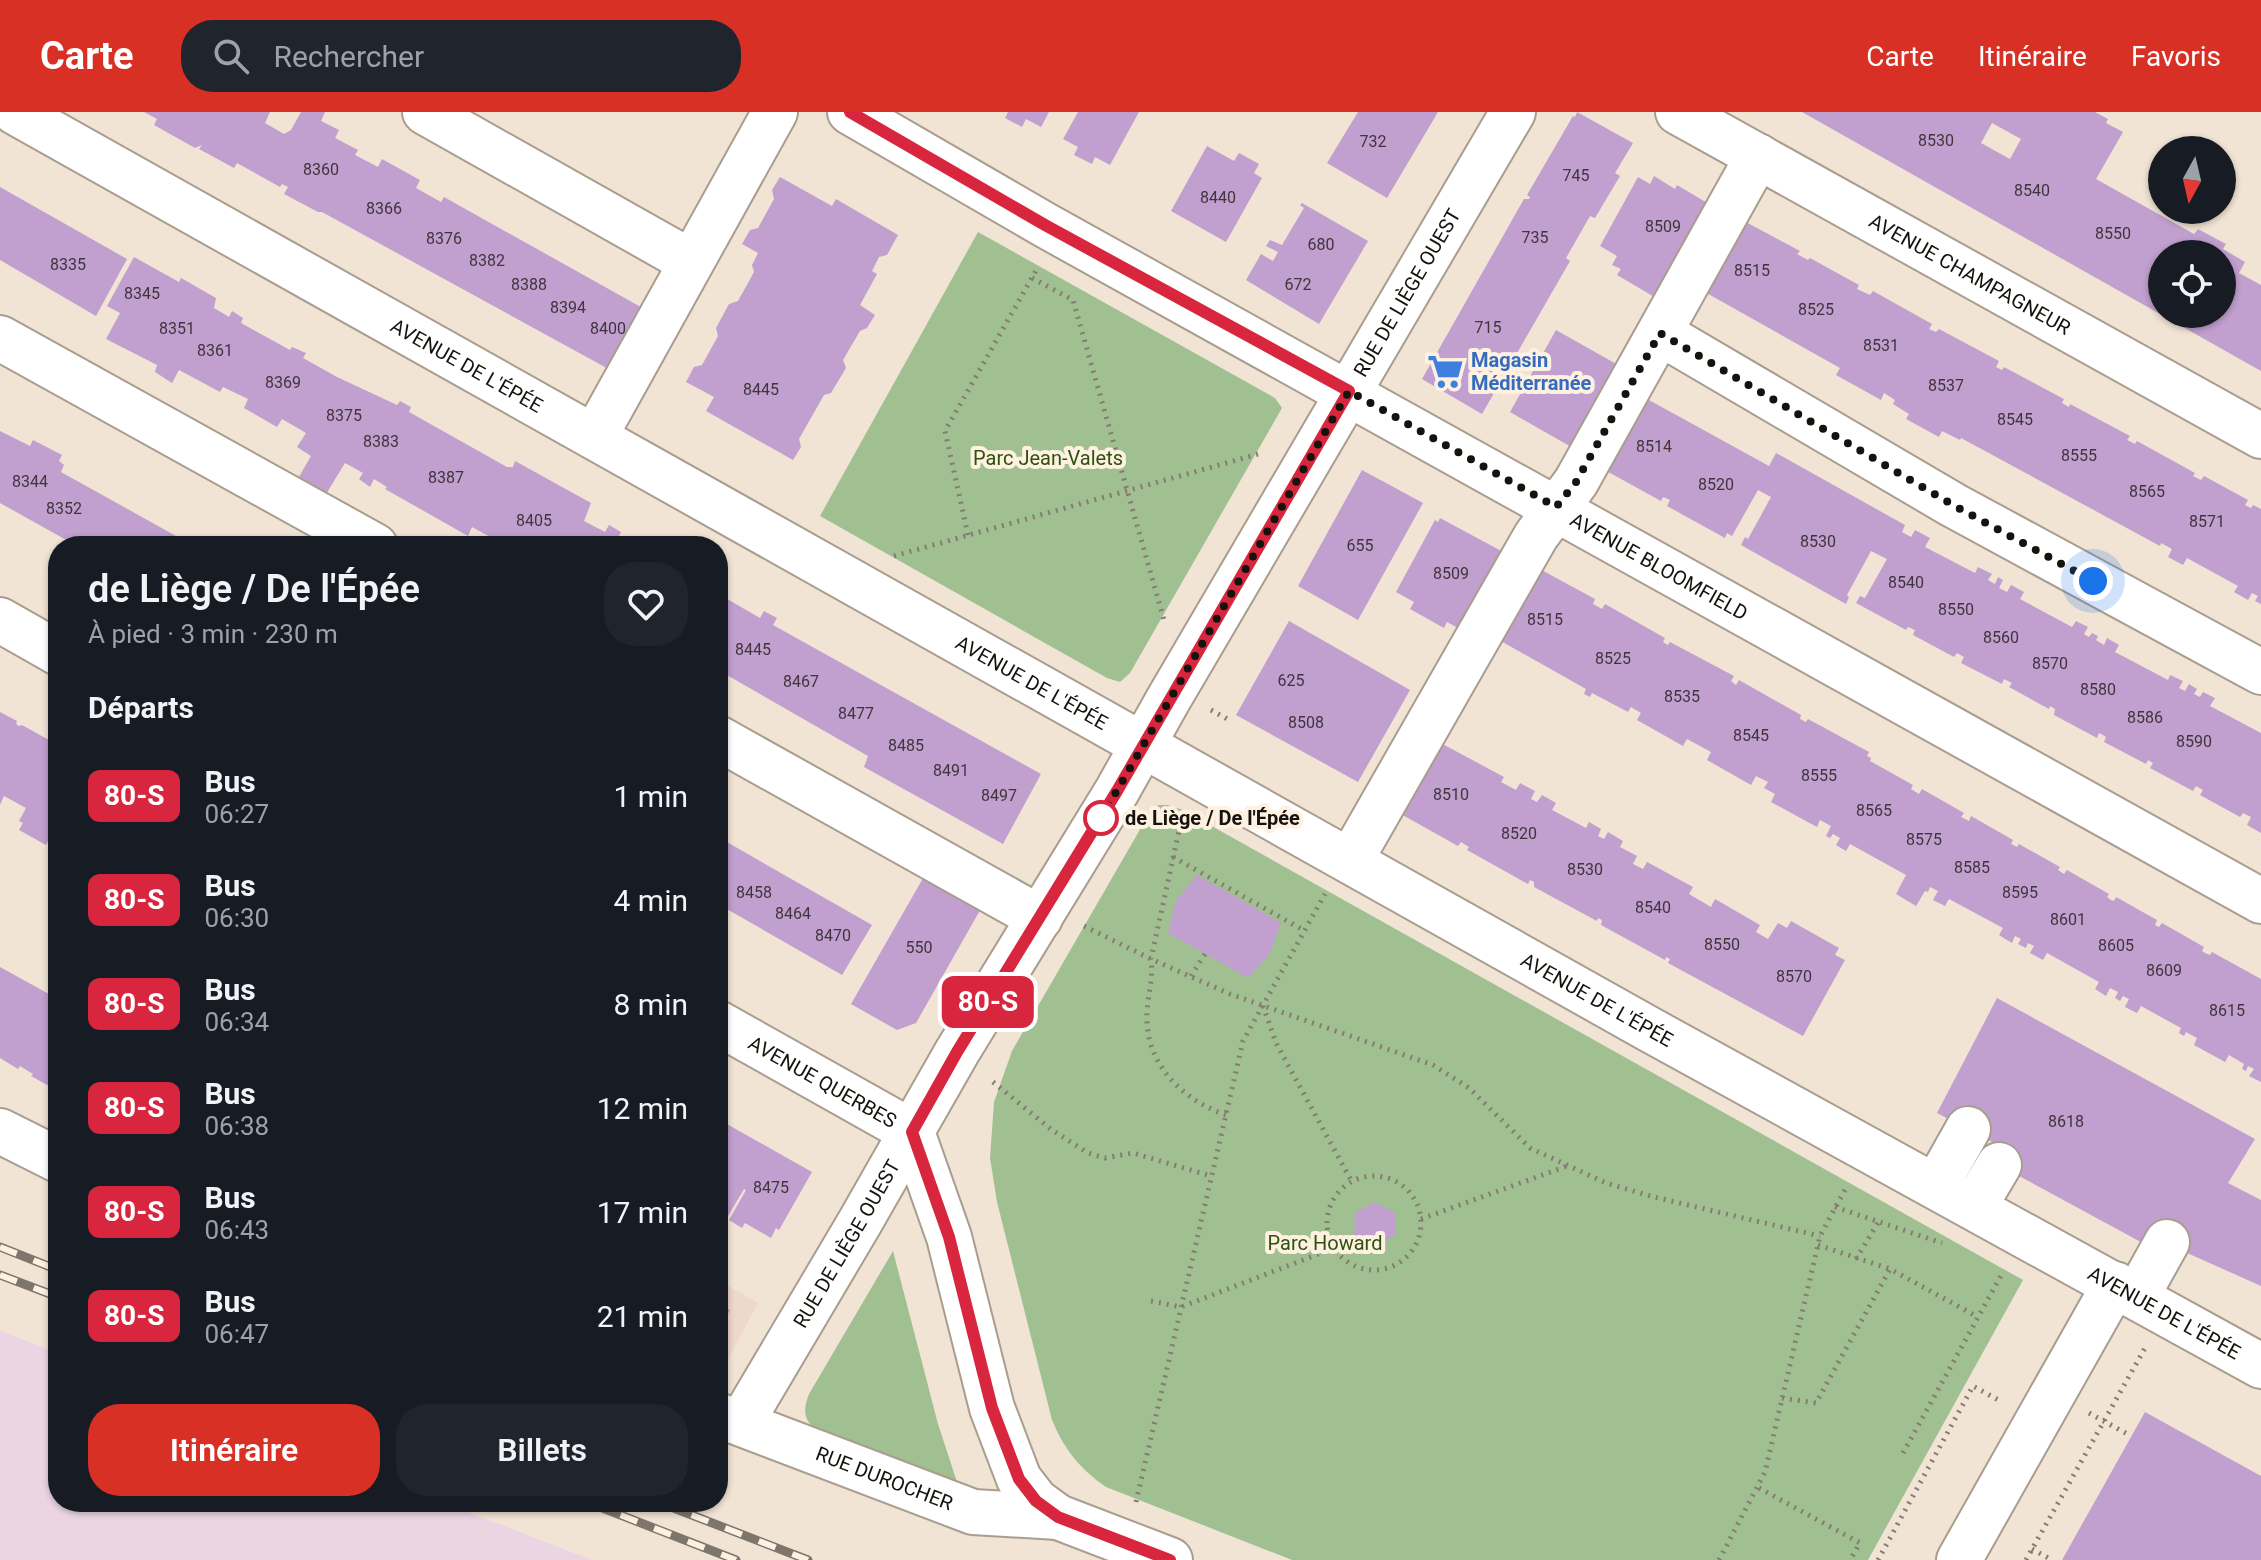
<!DOCTYPE html>
<html lang="fr">
<meta charset="utf-8">
<style>
body{margin:0;font-family:Roboto,sans-serif;background:#20242c;color:#f1f3f6;height:100vh;display:flex;flex-direction:column;font-size:30px;white-space:nowrap}
*{box-sizing:border-box;margin:0}
p{font-size:26px;color:#9ea1a6}
.icon{flex:none;width:44px;height:44px;fill:none;stroke:currentColor;stroke-width:2;stroke-linecap:round;stroke-linejoin:round}
.map{position:relative;flex:1;overflow:hidden}
.drawer{position:absolute;left:48px;top:424px;width:680px;height:976px;display:flex;flex-direction:column;background:#171b24;border-radius:32px;box-shadow:0 2px 6px #0004}
.drawer>*{flex:none}
.badge{padding:0 16px;border-radius:12px;font-size:28px;line-height:52px}
.needle{width:52px;rotate:188deg}
.buttons{position:absolute;left:2148px;top:24px;display:grid;gap:16px}
.buttons a{display:grid;place-items:center;width:88px;height:88px;border-radius:50%;background:#171b24;box-shadow:0 2px 6px #0004;font-size:40px}
.you{position:absolute;width:40px;height:40px;margin:-20px;border:6px solid #fff;border-radius:50%;background:#1a73e8;box-shadow:0 0 0 12px #1a73e833}
.map>.badge{position:absolute;translate:-50% -50%;box-shadow:0 0 0 4px #fff}
h2{padding:0 40px;font-size:30px;line-height:72px}
.round{display:grid;place-items:center;flex:none;width:84px;height:84px;border-radius:32px;background:#20242c}
.overview{display:flex;align-items:center;justify-content:space-between;height:136px;padding:0 40px}
h1{font-size:38px;font-weight:600;line-height:60px}
.cta{display:flex;gap:16px;margin-top:auto;padding:16px 40px}
.cta a{flex:1;height:92px;border-radius:32px;background:#d93025;color:#fff;font-size:32px;font-weight:600;line-height:92px;text-align:center}
.cta a+a{background:#20242c;color:#f1f3f6}
ul{padding:0;list-style:none}
li{display:flex;align-items:center;gap:24px;height:104px;padding:0 40px}
li div{flex:1}
li b{display:block;font-size:30px}
li em{font-style:normal}
li .badge{min-width:88px;font-weight:700;text-align:center}
header{display:flex;align-items:center;gap:48px;box-sizing:border-box;height:112px;padding:0 40px;background:#d93025;color:#fff}
header strong{font-size:38px}
nav{display:flex;gap:44px;margin-inline-start:auto;font-size:28px}
.search{width:560px;height:72px;background:#20242c;display:flex;align-items:center;gap:20px;box-sizing:border-box;padding:0 28px;border-radius:32px;color:#9ea1a6;font-size:30px}
.map>svg:first-child{display:block}
.industrial{fill:#ebd5e3}
.education{fill:#eed7cc}
.green{fill:#a1c091}
.building{fill:#c19fce;fill-rule:evenodd}
.lines{fill:none;stroke-linecap:round;stroke-linejoin:round}
.minor-casing{stroke:#a99d8f;stroke-width:48}
.path{stroke:#847c72;stroke-width:5;stroke-dasharray:2 6;stroke-linecap:butt}
.minor{stroke:#fff;stroke-width:44}
.rail-casing{stroke:#7e766c;stroke-width:9}
.rail{stroke:#fef1e2;stroke-width:6;stroke-dasharray:18;stroke-linecap:butt}
.line-casing{stroke:#fff;stroke-width:18}
.line{stroke:#d7263d;stroke-width:12}
.walk{stroke:#16120d;stroke-width:8;stroke-dasharray:0 14.4}
.stop-dot{fill:#fff;stroke:#d7263d;stroke-width:4}
.labels{text-anchor:middle;stroke-width:8;stroke-linejoin:round;paint-order:stroke}
.number-label{font-size:16px;fill:#41353d}
.street-label{font-size:20px;fill:#16120d;stroke:#fef1e2}
.shop-label{font-size:20px;font-weight:bold;fill:#366cbe;stroke:#fef1e2;text-anchor:start}
.park-label{font-size:20px;fill:#2c520d;stroke:#fef1e2}
.stop-label{font-size:20px;font-weight:bold;fill:#16120d;stroke:#fef1e2;text-anchor:start}
</style>
<header>
<strong>Carte</strong>
<div class="search"><svg class="icon" aria-label="search" viewBox="0 0 24 24"><circle cx="10" cy="10" r="6"/><path d="M15 15l6 6"/></svg>Rechercher</div>
<nav><a>Carte</a><a>Itinéraire</a><a>Favoris</a></nav>
</header>
<div class="map">
<svg width="2261" height="1448" viewBox="0 0 2261 1448">
<rect width="100%" height="100%" fill="#f1e4d5"/>
<path class="industrial" d="M0,1219L58,1241V1390H442L592,1448H0Z"/>
<path class="education" d="M718,1168L758,1191L729,1245L718,1255Z"/>
<path class="green" d="M978,120L1275,286L1282,296L1130,561L1120,570L1107,566L820,404Z
M1159,693H1168L1183,698L2023,1168L1868,1448H1292L1106,1375C1080,1357 1064,1337 1052,1308L997,1090L990,1046L994,990L1012,939L1153,695Z
M893,1139L938,1312L958,1373L820,1320C804,1310 802,1300 809,1282Z"/>
<path class="building" d="M144,0H270L265,11L284,22L291,18L301,0H325L321,9L339,18L335,26L358,38L355,43L378,55L382,47L420,68L416,76L441,90L444,85L648,199L614,260L322,100H318L284,82L288,75L282,72L280,75L237,51L234,56L199,37L202,33L195,36L154,13L157,7Z
M1008,0H1049L1041,15L1026,7L1022,15L1005,6Z
M1078,0H1139L1110,53L1095,45L1092,52L1074,43L1078,35L1063,27Z
M1358,0H1438L1387,86L1327,51Z
M1577,0L1633,31L1615,61L1620,64L1595,106L1590,104L1566,146L1570,149L1482,302L1422,267L1524,87H1529L1530,85L1527,83L1573,4L1575,5Z
M1802,0H2095L2108,7L2106,11L2123,20L2096,67L2194,122L2198,117L2226,132L2223,137L2245,150L2239,161L2261,173V259ZM1992,11L2021,27L2010,47L1981,31ZM2162,142H2222V202H2162Z
M1207,34L1234,49L1239,41L1259,52L1254,61L1262,66L1226,130L1171,99Z
M1654,64L1675,77L1677,73L1714,95L1663,190L1617,163L1621,157L1612,153L1617,144L1600,134L1638,65L1650,72Z
M780,65L832,94L836,87L898,123L887,143L879,145L872,159L877,162L860,193L875,203L867,216L860,219L843,248L846,256L831,281L824,283L799,327L801,335L793,348L706,299L714,285L686,270L694,255L702,253L718,224L716,216L729,192L738,189L754,160L752,153L758,141L742,132L750,118L758,116L774,87L772,78Z
M0,75L127,147L96,204L0,148Z
M1302,91L1368,129L1319,212L1246,168L1261,142L1273,149L1278,140L1266,134L1270,128L1282,133L1304,96L1300,93Z
M1740,107L1800,139L1797,142L1808,148L1810,146L1859,173L1857,177L1870,183L1873,179L1932,212L1929,217L1936,220L1939,217L1999,249L1996,255L2002,258L2004,255L2064,287L2062,291L2069,295L2070,292L2130,324L2127,328L2135,332L2137,329L2195,361L2193,364L2201,368L2204,364L2248,388L2245,393L2251,396L2253,393L2261,397V492L2255,489L2258,484L2252,481L2248,488L2234,480L2238,474L2187,446L2183,453L2168,445L2172,437L2161,431L2160,434L1961,326L1960,328L1942,319L1939,325L1906,307L1909,302L1893,292L1895,288L1884,281L1881,288L1836,263L1840,256L1703,179Z
M134,145L179,170L181,166L216,186L214,196L229,205L232,199L243,206L241,211L290,238L292,235L306,241L303,246L337,265L397,293L400,289L411,295L409,300L507,355H513L515,349L591,391L584,409L605,420L609,413L621,420L618,426L631,434H491L494,427L472,415L468,424L385,377L387,375L374,367L370,375L359,367L363,361L345,351L320,392L292,377L311,344L297,335L306,321L282,307L277,315L244,296L248,287L223,275L220,280L179,258L172,271L155,260L157,253L106,227L120,201L107,194Z
M1556,218L1627,258L1580,340L1510,300Z
M1638,282L1769,354L1776,341L1905,413L1902,420L1911,425L1915,418L1930,426L1925,435L1975,461L1978,455L1992,462L1988,468L1995,472L1998,465L2003,468L1999,476L2007,480L2011,473L2024,480L2020,487L2072,515L2076,509L2088,515L2084,522L2089,525L2092,521L2098,524L2096,528L2104,533L2107,526L2119,533L2115,540L2168,568L2170,563L2183,569L2179,576L2185,579L2189,572L2197,577L2194,582L2200,585L2203,580L2215,586L2210,594L2261,621V721L2247,713L2251,705L2243,701L2240,705L2200,683L2203,678L2196,674L2193,679L2150,656L2153,651L2148,648L2146,652L2104,630L2106,625L2103,623L2099,621L2097,626L2054,603L2055,597L2050,594L2049,597L2009,575L2012,571L2004,567L2002,572L1961,551L1964,545L1957,541L1954,545L1913,523L1915,518L1908,515L1906,518L1856,491L1860,484L1865,486L1887,447L1871,439L1847,483L1849,485L1846,492L1741,433L1745,425L1748,427L1771,385L1758,378L1732,424L1727,421L1725,426L1667,394L1670,388L1663,385L1661,389L1601,356Z
M0,319L30,334L33,328L62,343L59,349L64,353L61,360L194,434H77L0,391Z
M1362,358L1423,391L1358,508L1298,474Z
M1440,406L1505,441L1467,521L1447,510L1444,516L1410,497L1414,490L1396,480L1435,408L1438,410Z
M1536,455L1595,487L1593,492L1602,497L1605,492L1665,526L1663,530L1666,532L1668,533L1670,530L1734,564L1731,569L1736,573L1739,568L1801,603L1800,607L1806,610L1808,607L1869,640L1867,644L1871,646L1870,649L1913,673L1911,677L1919,682L1922,677L1964,701L1961,705L1969,709L1971,704L2013,728L2011,732L2017,735L2019,732L2060,755L2058,758L2064,762L2067,758L2109,782L2107,785L2111,788L2114,789L2116,785L2157,808L2155,813L2159,815L2162,811L2204,835L2202,839L2205,841L2210,843L2212,840L2261,867V970L2249,964L2254,957L2248,954L2246,959L2242,957L2244,952L2229,943L2225,950L2194,933L2197,926L2186,920L2184,924L2179,921L2181,916L2141,894L2137,901L2125,895L2129,887L2123,884L2120,889L2115,886L2118,880L2110,876L2106,884L2095,877L2099,870L2047,841L2043,848L2030,841L2034,834L2028,831L2026,836L2018,832L2021,827L2015,824L2012,831L1999,823L2003,816L1949,787L1945,794L1933,788L1938,779L1930,775L1928,780L1925,779L1916,794L1896,782L1906,763L1850,732L1846,739L1836,733L1840,726L1833,722L1830,726L1826,724L1831,714L1820,708L1817,715L1771,690L1775,682L1764,676L1768,670L1756,664L1751,673L1707,648L1711,640L1687,627L1683,634L1637,608L1641,601L1631,595L1628,600L1592,581L1590,585L1584,582L1586,577L1492,524Z
M718,473L725,477L722,484L760,506L764,499L777,506L773,513L1041,662L1003,732L864,655L868,644L718,558Z
M1289,509L1410,578L1358,670L1236,603Z
M0,600L17,609L16,612L19,614L22,613L58,633V732L49,727L46,733L19,718L23,711L19,709L26,696L4,684L0,693Z
M1435,628L1504,665L1501,670L1516,678L1520,671L1535,679L1531,687L1537,690L1542,683L1556,691L1552,698L1586,716L1589,710L1601,717L1598,724L1604,727L1608,720L1623,729L1620,735L1637,744L1633,752L1643,757L1647,750L1693,775L1689,782L1711,795L1715,787L1760,813L1756,820L1768,827L1778,811L1787,816L1791,809L1839,836L1835,843L1845,848L1803,924L1668,851L1670,847L1666,845L1665,848L1601,813L1602,808L1598,806L1597,809L1534,775V770L1530,768L1528,772L1467,738L1469,735L1461,730L1458,734L1399,701Z
M718,725L872,813L842,863L718,792Z
M926,761L983,793L916,911L897,918L851,892Z
M1197,763L1281,811L1269,843L1248,866L1168,821L1176,789Z
M0,855L58,887V979L31,964L33,962L20,954L18,957L0,946Z
M1997,886L2255,1027L2228,1071L2261,1088V1174L2185,1140L2150,1135L1986,1046L1994,1031L1937,1001Z
M718,1007L812,1060L779,1118L776,1116L771,1126L745,1111L742,1116L729,1108L746,1078L744,1077L718,1121Z
M1375,1090L1395,1101V1123L1374,1136L1354,1125L1355,1101Z
M718,1191L730,1198L718,1220Z
M2145,1300L2261,1364V1448H2062Z"/>
<g class="lines">
<defs>
<g id="minor">
<path id="s1" d="M15,0L1647,916L2261,1254"/>
<path d="M425,0L691,150"/>
<path id="s2" d="M850,0L1045,113L2261,789"/>
<path id="s3" d="M1678,0L2261,324"/>
<path d="M1660,221L1953,393L2261,560"/>
<path d="M0,226L375,434"/>
<path d="M595,324L775,0"/>
<path d="M0,508L58,541"/>
<path d="M718,626L1040,806"/>
<path d="M1350,749L1536,424L1576,370L1758,44"/>
<path id="s4" d="M718,911L912,1020L949,1125L992,1296L1019,1367L1036,1389L1058,1405L1170,1448"/>
<path d="M0,1019L58,1048"/>
<path d="M1936,1074L1968,1017"/>
<path d="M1974,1095L1999,1053"/>
<path d="M2137,1184L2167,1130"/>
<path id="s5" d="M718,1303L973,1400L1058,1405"/>
<path id="s6" d="M741,1311L860,1110L957,940L1117,679L1168,588L1513,0"/>
<path d="M1959,1448L2115,1172"/>
</g>
</defs>
<use href="#minor" class="minor-casing"/>
<path class="path" d="M1032,166L1073,188L1164,508
M968,423L945,319L1038,155
M894,444L1262,341
M1211,598L1231,609
M1182,705L1151,847C1154,869 1146,888 1147,909C1148,955 1185,989 1226,1003
M1173,745L1305,819
M1084,814L1151,847L1230,882L1433,953L1469,976L1530,1036L1606,1071L1654,1085L1820,1124
M1191,864L1205,842
M1263,894L1276,931L1352,1070
M993,970L1052,1018L1088,1041L1105,1046L1133,1041L1211,1064
M1327 1111a47 47 0 1 1 94 0a47 47 0 1 1-94 0Z
M1835,1095L1942,1131
M1421,1107L1567,1054
M1818,1133L1890,1157
M1856,1147L1879,1109
M1151,1189L1181,1195L1334,1136
M1782,1286L1816,1291L1890,1157L1978,1205
M2089,1301L2131,1324
M1903,1341L2003,1160
M1759,1376L1860,1431L1850,1448
M1136,1390L1243,929L1325,782
M2032,1437L2052,1448
M1719,1448L1765,1360L1820,1124L1847,1074
M1878,1448L1973,1274L2002,1290
M2026,1448L2145,1236"/>
<use href="#minor" class="minor"/>
<defs>
<path id="rail" d="M0,1135L58,1158
M0,1163L58,1185
M587,1390L736,1448
M658,1390L808,1448"/>
</defs>
<use href="#rail" class="rail-casing"/>
<use href="#rail" class="rail"/>
</g>
<g class="lines">
<defs>
<path id="line" d="M850,0L1045,113L1349,279L1117,679L957,940L912,1020L949,1125L992,1296L1019,1367L1036,1389L1058,1405L1170,1448"/>
</defs>
<use href="#line" class="line-casing"/>
<use href="#line" class="line"/>
<path class="walk" d="M1101,706L1349,279L1556,395L1576,370L1660,221L1953,393L2093,469"/>
</g>
<defs>
<symbol id="supermarket-bare" viewBox="-9 -9 18 18"><path d="M-6-5.5h2.5l.6 2H6L4.5 2H-2.5L-4.4-4H-6ZM-1.5 3.2a1.3 1.3 0 1 0 .1 0ZM3 3.2a1.3 1.3 0 1 0 .1 0Z" fill="#3f7fe0" stroke="#fef1e2" stroke-width="2.5" paint-order="stroke"/></symbol>
</defs>
<g fill-rule="evenodd">
<use href="#supermarket-bare" x="1420" y="234" width="51" height="51"/>
</g>
<circle class="stop-dot" cx="1101" cy="706" r="16"/>
<g class="labels">
<g class="number-label">
<text x="1936" y="34">8530</text>
<text x="1373" y="35">732</text>
<text x="321" y="63">8360</text>
<text x="1576" y="69">745</text>
<text x="2032" y="84">8540</text>
<text x="1218" y="91">8440</text>
<text x="384" y="102">8366</text>
<text x="1663" y="120">8509</text>
<text x="2113" y="127">8550</text>
<text x="1535" y="131">735</text>
<text x="444" y="132">8376</text>
<text x="1321" y="138">680</text>
<text x="487" y="154">8382</text>
<text x="68" y="158">8335</text>
<text x="1752" y="164">8515</text>
<text x="529" y="178">8388</text>
<text x="1298" y="178">672</text>
<text x="142" y="187">8345</text>
<text x="568" y="201">8394</text>
<text x="1816" y="203">8525</text>
<text x="1488" y="221">715</text>
<text x="177" y="222">8351</text>
<text x="608" y="222">8400</text>
<text x="1881" y="239">8531</text>
<text x="215" y="244">8361</text>
<text x="283" y="276">8369</text>
<text x="1946" y="279">8537</text>
<text x="761" y="283">8445</text>
<text x="344" y="309">8375</text>
<text x="2015" y="313">8545</text>
<text x="381" y="335">8383</text>
<text x="1654" y="340">8514</text>
<text x="2079" y="349">8555</text>
<text x="446" y="371">8387</text>
<text x="30" y="375">8344</text>
<text x="1716" y="378">8520</text>
<text x="2147" y="385">8565</text>
<text x="64" y="402">8352</text>
<text x="534" y="414">8405</text>
<text x="2207" y="415">8571</text>
<text x="1818" y="435">8530</text>
<text x="1360" y="439">655</text>
<text x="1451" y="467">8509</text>
<text x="1906" y="476">8540</text>
<text x="1956" y="503">8550</text>
<text x="1545" y="513">8515</text>
<text x="2001" y="531">8560</text>
<text x="753" y="543">8445</text>
<text x="1613" y="552">8525</text>
<text x="2050" y="557">8570</text>
<text x="1291" y="574">625</text>
<text x="801" y="575">8467</text>
<text x="2098" y="583">8580</text>
<text x="1682" y="590">8535</text>
<text x="856" y="607">8477</text>
<text x="2145" y="611">8586</text>
<text x="1306" y="616">8508</text>
<text x="1751" y="629">8545</text>
<text x="2194" y="635">8590</text>
<text x="906" y="639">8485</text>
<text x="951" y="664">8491</text>
<text x="1819" y="669">8555</text>
<text x="1451" y="688">8510</text>
<text x="999" y="689">8497</text>
<text x="1874" y="704">8565</text>
<text x="1519" y="727">8520</text>
<text x="1924" y="733">8575</text>
<text x="1972" y="761">8585</text>
<text x="1585" y="763">8530</text>
<text x="754" y="786">8458</text>
<text x="2020" y="786">8595</text>
<text x="1653" y="801">8540</text>
<text x="793" y="807">8464</text>
<text x="2068" y="813">8601</text>
<text x="833" y="829">8470</text>
<text x="1722" y="838">8550</text>
<text x="2116" y="839">8605</text>
<text x="919" y="841">550</text>
<text x="2164" y="864">8609</text>
<text x="1794" y="870">8570</text>
<text x="2227" y="904">8615</text>
<text x="2066" y="1015">8618</text>
<text x="771" y="1081">8475</text>
</g>
<g class="street-label">
<text dy="7" stroke="none"><textPath href="#s3" startOffset="334">AVENUE CHAMPAGNEUR</textPath></text>
<text dy="7" stroke="none"><textPath href="#s6" startOffset="1312">RUE DE LIÈGE OUEST</textPath></text>
<text dy="7" stroke="none"><textPath href="#s1" startOffset="518">AVENUE DE L'ÉPÉE</textPath></text>
<text dy="7" stroke="none"><textPath href="#s2" startOffset="928">AVENUE BLOOMFIELD</textPath></text>
<text dy="7" stroke="none"><textPath href="#s1" startOffset="1166">AVENUE DE L'ÉPÉE</textPath></text>
<text dy="7" stroke="none"><textPath href="#s1" startOffset="1814">AVENUE DE L'ÉPÉE</textPath></text>
<text dy="7" stroke="none"><textPath href="#s4" startOffset="120">AVENUE QUERBES</textPath></text>
<text dy="7" stroke="none"><textPath href="#s6" startOffset="208">RUE DE LIÈGE OUEST</textPath></text>
<text dy="7" stroke="none"><textPath href="#s1" startOffset="2462">AVENUE DE L'ÉPÉE</textPath></text>
<text dy="7" stroke="none"><textPath href="#s5" startOffset="178">RUE DUROCHER</textPath></text>
</g>
<g class="shop-label">
<text x="1471" y="255">Magasin<tspan x="1471" dy="23">Méditerranée</tspan></text>
</g>
<g class="park-label">
<text x="1048" y="353">Parc Jean-Valets</text>
<text x="1325" y="1138">Parc Howard</text>
</g>
<g class="stop-label">
<text x="1125" y="713">de Liège / De l'Épée</text>
</g>
</g>
</svg>
<div class="buttons">
<a><svg class="needle" viewBox="-14 -14 28 28"><path d="M0-13l5 13h-10z" fill="#e53935"/><path d="M0 13l5-13h-10z" fill="#9ea1a6"/></svg></a>
<a><svg class="icon" aria-label="locate" viewBox="0 0 24 24"><circle cx="12" cy="12" r="6"/><path d="M12 2v4M12 18v4M2 12h4M18 12h4"/></svg></a>
</div>
<div class="you" style="left:2093px;top:469px"></div>
<b class="badge" style="left:988px;top:890px;background:#d7263d;color:#fff">80-S</b>
<section class="drawer">
<div class="overview"><div><h1>de Liège / De l'Épée</h1><p>À pied · 3 min · 230 m</p></div><a class="round"><svg class="icon" aria-label="heart" viewBox="0 0 24 24"><path d="M12 20l-8-8c-3-5 5-10 8-4 3-6 11-1 8 4z"/></svg></a></div>
<h2>Départs</h2>
<ul>
<li><span class="badge" style="background:#d7263d;color:#fff">80-S</span><div><b>Bus</b><p>06:27</p></div><em>1 min</em></li>
<li><span class="badge" style="background:#d7263d;color:#fff">80-S</span><div><b>Bus</b><p>06:30</p></div><em>4 min</em></li>
<li><span class="badge" style="background:#d7263d;color:#fff">80-S</span><div><b>Bus</b><p>06:34</p></div><em>8 min</em></li>
<li><span class="badge" style="background:#d7263d;color:#fff">80-S</span><div><b>Bus</b><p>06:38</p></div><em>12 min</em></li>
<li><span class="badge" style="background:#d7263d;color:#fff">80-S</span><div><b>Bus</b><p>06:43</p></div><em>17 min</em></li>
<li><span class="badge" style="background:#d7263d;color:#fff">80-S</span><div><b>Bus</b><p>06:47</p></div><em>21 min</em></li>
</ul>
<div class="cta"><a>Itinéraire</a><a>Billets</a></div>
</section>
</div>
